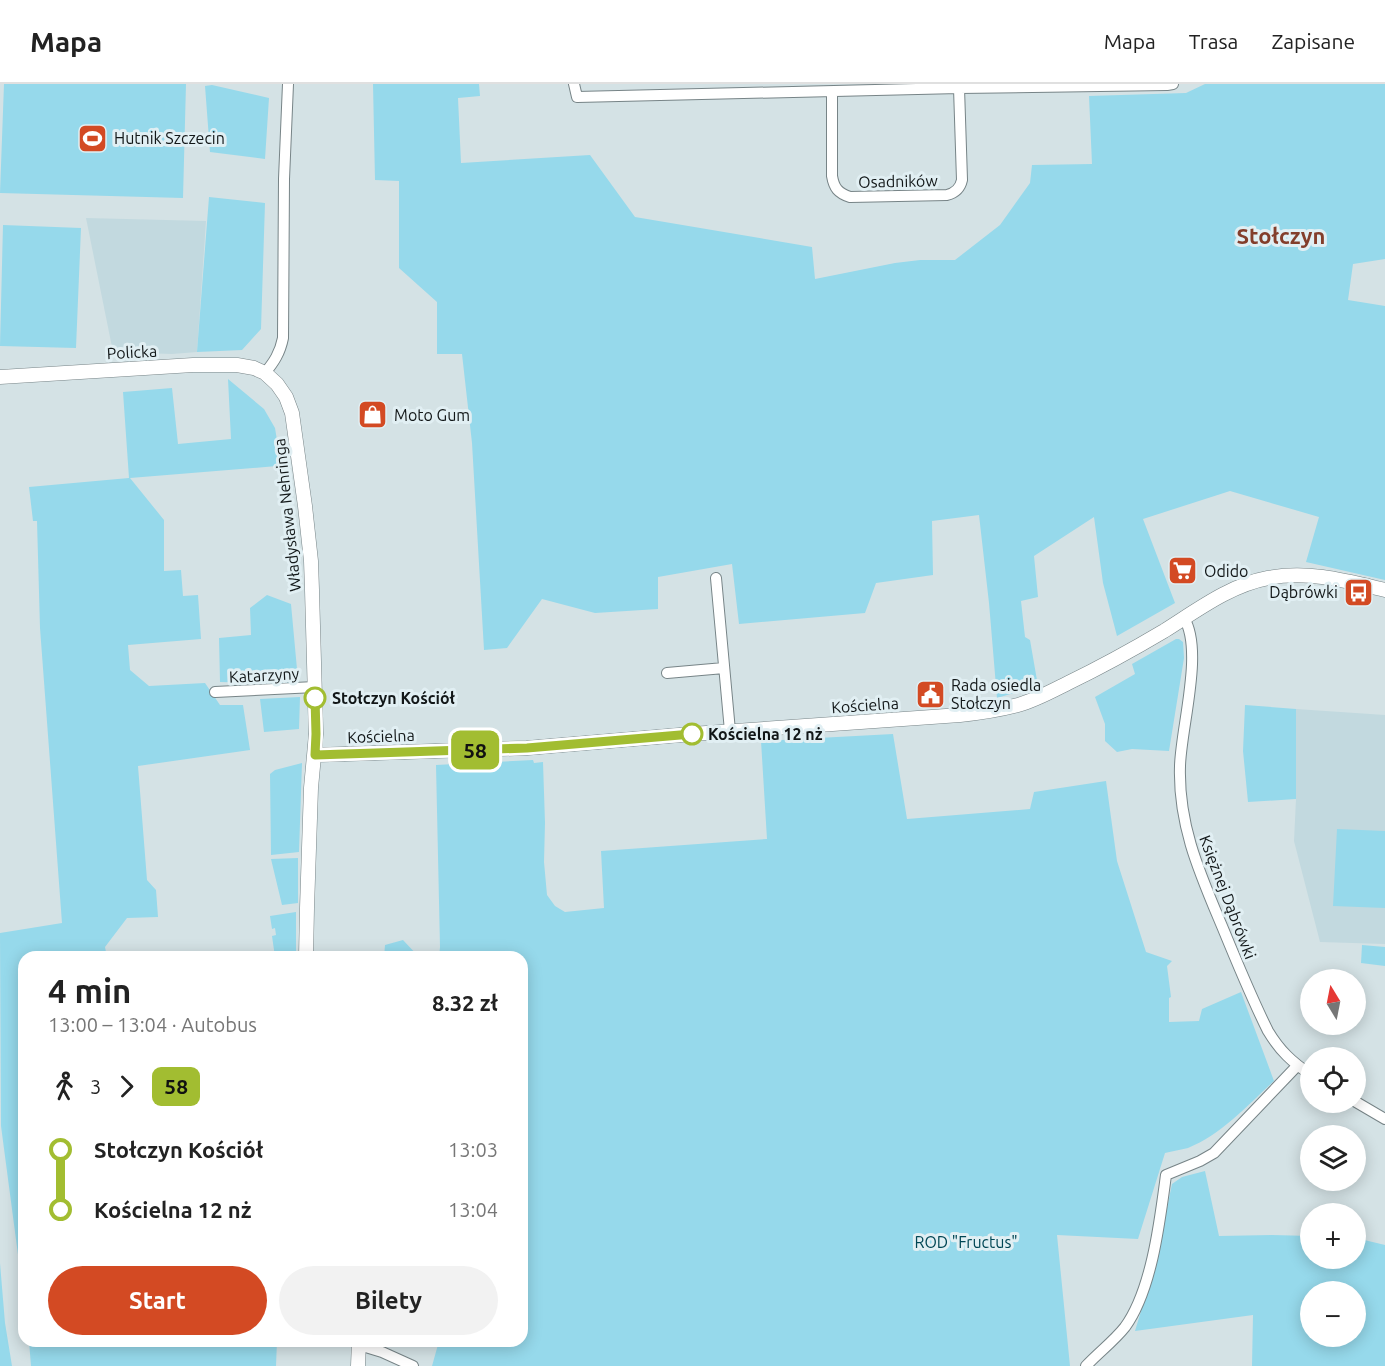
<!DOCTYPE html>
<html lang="pl">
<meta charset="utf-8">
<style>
body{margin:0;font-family:Ubuntu,sans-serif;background:#f2f2f2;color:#222;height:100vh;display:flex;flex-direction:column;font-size:22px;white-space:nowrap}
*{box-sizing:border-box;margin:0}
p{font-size:20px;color:#767676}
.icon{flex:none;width:33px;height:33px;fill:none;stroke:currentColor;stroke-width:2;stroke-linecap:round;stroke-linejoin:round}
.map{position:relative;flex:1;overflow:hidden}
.side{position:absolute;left:18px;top:867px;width:510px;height:396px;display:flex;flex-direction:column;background:#fff;border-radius:18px;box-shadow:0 3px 15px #0003}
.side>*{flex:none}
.badge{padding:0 12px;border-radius:9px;font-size:21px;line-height:39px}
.needle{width:39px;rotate:350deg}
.controls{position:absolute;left:1300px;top:885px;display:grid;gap:12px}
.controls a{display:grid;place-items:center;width:66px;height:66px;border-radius:50%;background:#fff;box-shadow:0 3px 15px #0003;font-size:30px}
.map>.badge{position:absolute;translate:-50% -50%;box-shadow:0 0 0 3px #fff}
.legs{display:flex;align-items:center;gap:9px;height:66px;padding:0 30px;font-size:20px}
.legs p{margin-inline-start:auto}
.overview{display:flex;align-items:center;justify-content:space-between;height:102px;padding:0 30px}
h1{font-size:33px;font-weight:700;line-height:45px}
.cta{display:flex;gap:12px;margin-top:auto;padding:12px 30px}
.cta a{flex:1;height:69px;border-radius:36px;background:#d34a23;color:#fff;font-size:24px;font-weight:700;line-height:69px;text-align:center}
.cta a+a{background:#f2f2f2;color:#222}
ul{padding:0 30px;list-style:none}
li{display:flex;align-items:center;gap:21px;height:60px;font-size:22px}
li i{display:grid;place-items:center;width:9px;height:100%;margin:0 8px;background:currentColor}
li i::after{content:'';width:15px;height:15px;margin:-8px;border:4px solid;border-radius:50%;background:#fff}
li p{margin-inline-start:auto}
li:first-child i{background:linear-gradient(#0000 50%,currentColor 0)}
li:last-child i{background:linear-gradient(currentColor 50%,#0000 0)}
header{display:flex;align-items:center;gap:36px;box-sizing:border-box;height:84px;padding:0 30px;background:#fff;border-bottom:2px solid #e0e0e0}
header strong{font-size:28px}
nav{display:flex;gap:33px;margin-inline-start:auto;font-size:21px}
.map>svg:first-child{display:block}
.built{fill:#c2d9df}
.green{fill:#96d9eb;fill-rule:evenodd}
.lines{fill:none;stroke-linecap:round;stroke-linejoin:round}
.minor-casing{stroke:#778487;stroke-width:12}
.tertiary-casing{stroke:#778487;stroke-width:15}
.minor{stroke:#fff;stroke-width:10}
.tertiary{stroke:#fff;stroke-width:14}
.line-1-casing{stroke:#fff;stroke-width:14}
.line-1{stroke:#a2bd31;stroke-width:9}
.stop-1-dot{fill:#fff;stroke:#a2bd31;stroke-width:3}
.labels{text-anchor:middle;stroke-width:6;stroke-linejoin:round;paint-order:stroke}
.poi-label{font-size:16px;fill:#121718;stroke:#e1eff3;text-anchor:start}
.street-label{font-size:16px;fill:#121718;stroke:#e1eff3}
.stop-label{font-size:16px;font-weight:bold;fill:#121718;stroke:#e1eff3;text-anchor:start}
.park-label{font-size:16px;fill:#004654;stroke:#e1eff3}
.district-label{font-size:22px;font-weight:bold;fill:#833e2b;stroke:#e1eff3}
</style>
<header>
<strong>Mapa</strong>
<nav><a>Mapa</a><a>Trasa</a><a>Zapisane</a></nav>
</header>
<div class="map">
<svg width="1385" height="1282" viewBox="0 0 1385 1282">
<rect width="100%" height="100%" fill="#d4e2e5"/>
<path class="built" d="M86,134L206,137L197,268L172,270L113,268Z
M1296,625L1385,631V860L1320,858L1294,757L1296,715Z"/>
<path class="green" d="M4,0H186L183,114L0,109Z
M373,0H479L480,12L458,14L461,79L590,71L635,133L812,163L815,195L895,179L920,176H955L1000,141L1030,99L1032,81L1092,80L1089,12L1186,9L1205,0H1385V175L1353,180L1348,216L1385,222V496L1306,478L1319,433L1230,407L1143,435L1175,519L1117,552L1103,499L1094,433L1034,472L1038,513L1021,517L1025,553L1030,556L1038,602L997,614L989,519L979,431L932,437L933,491L876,499L865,529L739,540L732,480L658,493V525L595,529L542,515L507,564L484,566L472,359L462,270H437V218L399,184V97L375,96Z
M212,1L269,14L265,75L210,68L205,2Z
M209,113L265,119L261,245L242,266L197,268Z
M3,141L81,144L76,264L0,262Z
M228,295L264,325L275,344L280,374L277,382L130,394L164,436V487L181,486L183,512L198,511L201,555L128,561L130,586L149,602L205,599L220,621H243L250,666L138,682L147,796L156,806L158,833L127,834L105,863L107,873H24V1216L1,1042L0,849L62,839L40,544L37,437H33L29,403L129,394L123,308L172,304L178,360L231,355Z
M267,511L291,520L298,596L290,600L220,598L219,554L251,551L250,524Z
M1176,555H1179L1183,558L1184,574L1169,667L1132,665L1117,668L1105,657V640L1095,613L1135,590L1132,580Z
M300,613L299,645L264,648L260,615Z
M1245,621L1296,625V715L1248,718L1243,667Z
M893,650L907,735L1030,725L1034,708L1106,697L1117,777L1146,868L1172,877L1167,882L1171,913L1169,914V938L1199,937L1202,925L1241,908L1274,997C1248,1021 1221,1051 1188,1064C1181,1066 1172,1067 1165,1069L1138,1155L1057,1151L1070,1282H432L439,1257H522V873H439L440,863L436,681L533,676L534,679L543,678L545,739L544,778L547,811L555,822L565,828L604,824L601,767L767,755L761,657Z
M302,679L299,768L271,771L270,690L275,686Z
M1337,745L1385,747V824L1333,822Z
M298,774V819L282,821L271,775Z
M296,828V873H275L272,852L276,851L275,844L272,845L270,832Z
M403,856L419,873H384L385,861Z
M1362,861L1385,863V882L1361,879Z
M1205,1087L1219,1152L1272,1151L1311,1152V1174H1356V1154L1385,1161V1282H1252L1253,1231L1135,1247C1150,1198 1162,1150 1172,1100L1182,1093ZM1311,1208H1356V1252H1311Z
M0,1179L5,1239L12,1282H0Z
M29,1257H277L276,1282H31Z"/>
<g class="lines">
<defs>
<path id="minor" d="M574,0L577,13L959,4L1167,1L1173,0
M832,8V92C834,104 838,109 850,113L947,111C955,109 960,105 962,96L959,4
M265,289C274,278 280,269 283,254L284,95L288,0
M716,494L730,647
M1184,534C1204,567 1181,643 1180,682C1178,743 1201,792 1224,847C1238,881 1252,915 1268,947C1280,967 1292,978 1311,991
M667,589L724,584
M215,608L315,603
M1356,1018L1385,1035
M359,1261L382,1268L413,1282
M1086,1282C1098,1269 1114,1257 1125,1243C1152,1206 1160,1136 1166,1091L1200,1077L1214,1069L1297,982"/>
<path id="tertiary" d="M0,293L193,281H237L254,284L265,289L277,300L286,313L292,329L305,422L311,477L312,506L316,650L311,704L307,824L306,873
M315,671L527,664L692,650L960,631C979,629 999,626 1018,621C1036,616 1052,607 1068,599C1101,583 1132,566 1164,547C1196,527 1230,501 1268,494C1308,486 1347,497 1385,506
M358,1282L359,1257"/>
</defs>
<use href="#minor" class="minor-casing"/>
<use href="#tertiary" class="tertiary-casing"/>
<use href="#minor" class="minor"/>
<use href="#tertiary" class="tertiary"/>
</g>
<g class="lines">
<defs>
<path id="line-1" d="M315,614L316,650L315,671L527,664L692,650"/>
</defs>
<use href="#line-1" class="line-1-casing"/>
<use href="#line-1" class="line-1"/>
</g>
<defs>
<symbol id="stadium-square" viewBox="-11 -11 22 22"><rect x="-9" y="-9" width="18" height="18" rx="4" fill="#d34a23" stroke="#e1eff3"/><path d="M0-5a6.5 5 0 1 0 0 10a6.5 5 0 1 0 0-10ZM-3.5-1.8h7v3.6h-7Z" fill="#fff"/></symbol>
<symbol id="shop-square" viewBox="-11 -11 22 22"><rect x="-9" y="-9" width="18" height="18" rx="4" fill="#d34a23" stroke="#e1eff3"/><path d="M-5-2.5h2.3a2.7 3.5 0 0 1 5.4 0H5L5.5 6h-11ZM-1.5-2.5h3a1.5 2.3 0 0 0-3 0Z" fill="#fff"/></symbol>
<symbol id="supermarket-square" viewBox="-11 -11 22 22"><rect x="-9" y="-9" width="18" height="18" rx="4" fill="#d34a23" stroke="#e1eff3"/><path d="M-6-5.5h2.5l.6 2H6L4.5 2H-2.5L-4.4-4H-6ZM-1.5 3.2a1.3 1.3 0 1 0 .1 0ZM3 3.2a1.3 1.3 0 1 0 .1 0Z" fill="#fff"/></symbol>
<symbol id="bus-square" viewBox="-11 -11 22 22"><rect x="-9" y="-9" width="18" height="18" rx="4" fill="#d34a23" stroke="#e1eff3"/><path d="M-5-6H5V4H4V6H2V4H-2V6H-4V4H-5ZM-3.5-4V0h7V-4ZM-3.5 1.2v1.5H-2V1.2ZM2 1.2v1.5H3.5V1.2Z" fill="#fff"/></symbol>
<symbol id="civic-square" viewBox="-11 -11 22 22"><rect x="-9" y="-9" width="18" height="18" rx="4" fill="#d34a23" stroke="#e1eff3"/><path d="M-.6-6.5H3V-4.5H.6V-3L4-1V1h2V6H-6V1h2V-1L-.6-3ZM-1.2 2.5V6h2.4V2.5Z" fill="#fff"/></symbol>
</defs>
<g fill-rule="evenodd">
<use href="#stadium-square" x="76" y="38" width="33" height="33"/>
<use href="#shop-square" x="356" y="314" width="33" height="33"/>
<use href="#supermarket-square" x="1166" y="470" width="33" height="33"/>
<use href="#bus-square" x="1342" y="492" width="33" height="33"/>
<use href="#civic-square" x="914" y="594" width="33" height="33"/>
</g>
<g class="stop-1-dot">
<circle cx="315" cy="614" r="10"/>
<circle cx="692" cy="650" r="10"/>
</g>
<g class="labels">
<g class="poi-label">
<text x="114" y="60">Hutnik Szczecin</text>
<text x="394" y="337">Moto Gum</text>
<text x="1204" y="493">Odido</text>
<text x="1338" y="514" text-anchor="end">Dąbrówki</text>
<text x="951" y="607">Rada osiedla<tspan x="951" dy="18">Stołczyn</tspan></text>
</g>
<g class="street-label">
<text transform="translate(898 97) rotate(-1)" y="6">Osadników</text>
<text transform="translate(132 268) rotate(-3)" y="6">Policka</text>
<text transform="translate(287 431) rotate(-96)" y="6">Władysława Nehringa</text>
<text transform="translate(264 591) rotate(-3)" y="6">Katarzyny</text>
<text transform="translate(865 621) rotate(-4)" y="6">Kościelna</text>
<text transform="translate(381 652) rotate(-2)" y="6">Kościelna</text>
<text transform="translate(1228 813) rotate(69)" y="6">Księżnej Dąbrówki</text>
</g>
<g class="stop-label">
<text x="332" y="620">Stołczyn Kościół</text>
<text x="708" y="656">Kościelna 12 nż</text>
</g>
<g class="park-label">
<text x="966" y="1164">ROD "Fructus"</text>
</g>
<g class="district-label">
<text x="1281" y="160">Stołczyn</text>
</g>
</g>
</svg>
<div class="controls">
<a><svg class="needle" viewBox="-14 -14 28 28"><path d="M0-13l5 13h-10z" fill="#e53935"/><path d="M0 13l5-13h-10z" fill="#767676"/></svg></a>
<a><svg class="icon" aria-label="locate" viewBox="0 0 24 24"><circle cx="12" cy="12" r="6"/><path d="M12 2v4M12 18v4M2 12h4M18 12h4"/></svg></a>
<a><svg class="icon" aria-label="layers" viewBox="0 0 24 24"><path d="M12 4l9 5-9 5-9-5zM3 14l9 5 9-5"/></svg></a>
<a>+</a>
<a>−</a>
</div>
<b class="badge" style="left:475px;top:666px;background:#a2bd31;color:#111">58</b>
<section class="side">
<div class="overview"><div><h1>4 min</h1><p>13:00 – 13:04 · Autobus</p></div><b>8.32 zł</b></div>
<div class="legs"><svg class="icon" aria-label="walk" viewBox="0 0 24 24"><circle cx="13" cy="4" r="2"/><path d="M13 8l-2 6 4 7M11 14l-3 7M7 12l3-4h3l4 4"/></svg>3<svg class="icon" aria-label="forward" viewBox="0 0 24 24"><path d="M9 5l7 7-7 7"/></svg><b class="badge" style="background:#a2bd31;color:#111">58</b></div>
<ul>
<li><i style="color:#a2bd31"></i><b>Stołczyn Kościół</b><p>13:03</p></li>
<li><i style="color:#a2bd31"></i><b>Kościelna 12 nż</b><p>13:04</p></li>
</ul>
<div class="cta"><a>Start</a><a>Bilety</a></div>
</section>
</div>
